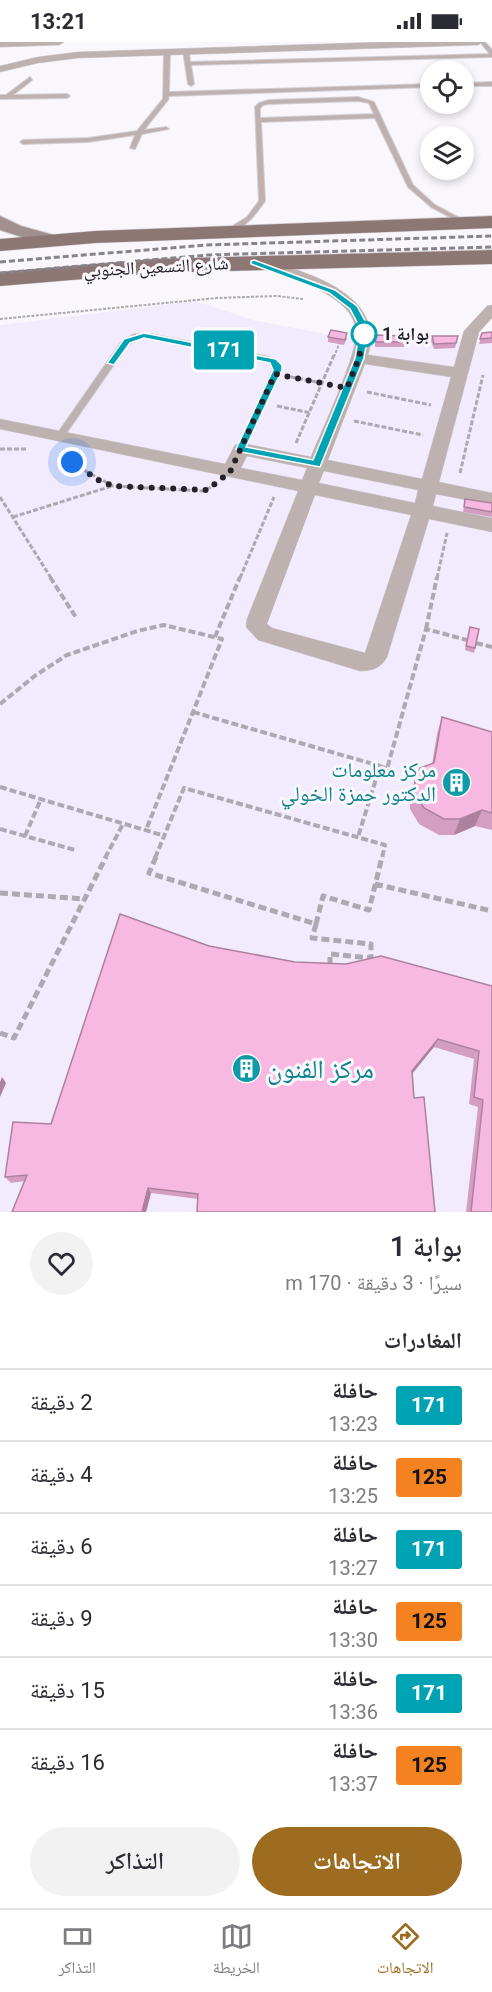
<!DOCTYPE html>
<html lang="ar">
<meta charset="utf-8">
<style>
body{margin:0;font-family:Roboto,"Noto Naskh Arabic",sans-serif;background:#f2f2f3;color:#2b2b33;direction:rtl;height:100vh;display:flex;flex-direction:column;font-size:22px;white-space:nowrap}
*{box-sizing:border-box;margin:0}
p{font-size:20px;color:#7c7c81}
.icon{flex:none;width:33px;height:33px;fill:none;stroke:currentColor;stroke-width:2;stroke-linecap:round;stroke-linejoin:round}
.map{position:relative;height:1170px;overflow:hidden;direction:ltr}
.side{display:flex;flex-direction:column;background:#fff;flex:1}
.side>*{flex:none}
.badge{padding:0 12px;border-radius:4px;font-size:21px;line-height:39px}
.controls{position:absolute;left:420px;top:18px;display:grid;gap:12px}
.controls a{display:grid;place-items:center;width:54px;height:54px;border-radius:50%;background:#fff;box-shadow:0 3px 9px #0003;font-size:30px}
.you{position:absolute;width:30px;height:30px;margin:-15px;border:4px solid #fff;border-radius:50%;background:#1a73e8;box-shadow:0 0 0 9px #1a73e833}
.map>.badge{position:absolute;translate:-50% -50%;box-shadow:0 0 0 3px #fff}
h2{padding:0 30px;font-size:22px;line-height:54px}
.round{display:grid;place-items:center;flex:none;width:63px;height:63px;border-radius:32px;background:#f2f2f3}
.summary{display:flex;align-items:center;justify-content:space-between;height:102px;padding:0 30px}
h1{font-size:28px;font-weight:600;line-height:45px}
.button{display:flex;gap:12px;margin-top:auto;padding:12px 30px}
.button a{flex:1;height:69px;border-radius:36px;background:#9e6c21;color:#fff;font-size:24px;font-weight:600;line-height:69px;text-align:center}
.button a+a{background:#f2f2f3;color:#2b2b33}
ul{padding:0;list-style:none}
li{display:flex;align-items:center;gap:18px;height:72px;padding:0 30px;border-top:2px solid #e1e1e2}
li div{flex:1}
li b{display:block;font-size:22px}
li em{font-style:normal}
li .badge{min-width:66px;font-weight:700;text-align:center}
.status{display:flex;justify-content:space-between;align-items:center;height:42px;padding:0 30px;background:#fff;direction:ltr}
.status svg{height:16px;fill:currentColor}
.tab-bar{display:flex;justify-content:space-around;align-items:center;height:84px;border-top:2px solid #e1e1e2;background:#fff;font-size:16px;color:#7c7c81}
.tab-bar a{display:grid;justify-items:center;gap:3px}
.tab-bar .active{color:#9e6c21}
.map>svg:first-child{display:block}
.built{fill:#f1ebfd}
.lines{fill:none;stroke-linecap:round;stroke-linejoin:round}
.lane-casing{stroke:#d3d0d6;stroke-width:2}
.street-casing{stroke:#d3d0d6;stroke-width:1}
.secondary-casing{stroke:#d3d0d6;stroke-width:2}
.primary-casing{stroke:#d3d0d6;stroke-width:1}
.path-far3{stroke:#acaab0;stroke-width:2;stroke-dasharray:3 1.5;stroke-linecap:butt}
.path-far2{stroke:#acaab0;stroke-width:3;stroke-dasharray:5 2;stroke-linecap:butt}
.path-far1{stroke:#acaab0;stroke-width:4;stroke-dasharray:7 3;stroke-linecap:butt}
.path{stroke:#acaab0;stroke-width:5;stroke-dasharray:8 4;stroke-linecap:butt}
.lane{fill:#beb2b1;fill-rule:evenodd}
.street{fill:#beb2b1;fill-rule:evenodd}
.secondary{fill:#a1908e;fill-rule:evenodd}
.primary{fill:#8c7775;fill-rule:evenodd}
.rail{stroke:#86848a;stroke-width:3;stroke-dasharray:6 3;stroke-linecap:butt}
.wall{fill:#d49ec2}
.shaded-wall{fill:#ad819e}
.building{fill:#f7b8e1;stroke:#ad819e;stroke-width:1.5}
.line{fill:#00a3b4;stroke:#fff;stroke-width:1.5}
.walk{stroke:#242129;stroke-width:6;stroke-dasharray:0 10.8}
.stop-dot{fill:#fff;stroke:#00a3b4;stroke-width:3}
.labels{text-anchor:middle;stroke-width:6;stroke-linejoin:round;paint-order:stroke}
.far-street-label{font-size:18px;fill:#242129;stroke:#f9f7fc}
.far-stop-label{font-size:18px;font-weight:bold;fill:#242129;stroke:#f9f7fc;text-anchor:start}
.culture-label{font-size:21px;fill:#0d838f;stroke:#f9f7fc;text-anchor:end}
.near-culture-label{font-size:26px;fill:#0d838f;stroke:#f9f7fc;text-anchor:start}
</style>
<div class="status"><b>13:21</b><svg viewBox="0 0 49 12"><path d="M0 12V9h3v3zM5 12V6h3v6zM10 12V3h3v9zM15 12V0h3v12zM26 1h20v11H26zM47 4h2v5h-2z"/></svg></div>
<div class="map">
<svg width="492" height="1170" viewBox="0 0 492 1170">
<rect width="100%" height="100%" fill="#f9f7fc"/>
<path class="built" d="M196,259L253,278L347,296L375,298L457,299L479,302L481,296L492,295V1170H0V283Z"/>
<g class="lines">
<defs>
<path id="lane" d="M480,0H485L492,8V15L191,23L194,42L191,44L188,42L183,9L186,7L189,9L190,20L490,12Z
M167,8L170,10L169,50L430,42V45L169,54L168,58L144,88L166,85L169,87L142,92L135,107L130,106L135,93L88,100L23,102L20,100L23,98L88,96L137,89L163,57L164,10Z
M30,35L32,38L13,53L67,52L70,54L67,56L0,57V53H6Z
M492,40V44H464V41Z
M358,55L374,60L413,143L435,163L467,180V182H463L431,165L408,145L375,76L261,80L265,159C256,172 243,190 226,190V188L247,175L259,159L255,65L259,61L269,58ZM358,59L369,61L374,72L260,76V66L263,63L269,62Z
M134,292H150L266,314L278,319L281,328L244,409H238L237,407L273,328L271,322L264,318L150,296H139L127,304L63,396H57V392L121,300Z"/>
<path id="street" d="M0,0H64L59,3L0,5Z
M386,0H483L478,3L78,16L38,21L0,30V24L38,15L78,10Z
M254,216C300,227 387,250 368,313L454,325L464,289L487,264L492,263V276L479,290L439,440L492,451V463L436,452L433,464L492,476V490L429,477L387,615C381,626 372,629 360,629L258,598L246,585L247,577L298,449L0,387V377L225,422L235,403L241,401L311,415C321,390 358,312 356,290C356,281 351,272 345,266C321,242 280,233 249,223L247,220L249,217ZM365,322L451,335L422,437L328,418ZM247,414L307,426L302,438L241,426ZM324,429L418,448L415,461L319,441ZM315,453L411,473L365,611L272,586L267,582Z"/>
<path id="secondary" d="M0,174L21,184L57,194L60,198L57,202L50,204L0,188Z"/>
<path id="primary" d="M492,174V186L95,201L0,209V197L95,189Z
M492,208V222L154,231L0,244V230L154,217Z"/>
</defs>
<use href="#lane" class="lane-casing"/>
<use href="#street" class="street-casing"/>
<use href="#secondary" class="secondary-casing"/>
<use href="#primary" class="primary-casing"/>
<path class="path-far3" d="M0,277L217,256L277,254L303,257
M334,315L339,302"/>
<path class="path-far2" d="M291,335L322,341
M367,350L431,363
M277,364L311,371
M354,379L423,393
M296,401L334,313
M0,407H26
M60,415L113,444L203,449L213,444
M460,431L483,333
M0,455L51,536
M13,475L112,444
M240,536L274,455
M437,536L447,491"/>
<path class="path-far1" d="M50,535L77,577
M426,587L437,535
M215,595L240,535
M476,601L492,605
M0,662L36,633L67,613L137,589L164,583L222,597L146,788
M193,670L380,724L358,795
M380,724L387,727L426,587L467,598
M0,745L165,794
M0,787L75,808
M25,794L41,757
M105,816L123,782
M155,816L184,746L385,803L382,816"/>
<path class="path" d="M156,815L149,831L316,882L323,854L369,868L382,815
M375,842L492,869
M0,851L85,857
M316,882L312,896L371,902V916L330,912V924
M0,991L14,996L106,815"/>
<use href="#lane" class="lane"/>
<use href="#street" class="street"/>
<use href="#secondary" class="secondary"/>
<use href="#primary" class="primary"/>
<path class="rail" d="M0,220L206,203L492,194
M0,231L208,213L492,205"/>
</g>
<path class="wall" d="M492,290V301L479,302L482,291Z
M375,293L404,300V305H375Z
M432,294H458L455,306L434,307L431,299Z
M328,295L347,296L344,303L328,300Z
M465,457L492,461V475L463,470Z
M470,585L479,587L474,611L465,608Z
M442,675L492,690V788L475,784L454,793H439L419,782L410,767V754L415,738L432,722L437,692Z
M209,904L295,920L492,944V1170H466L478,1065L469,1062L474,1017L434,1005L198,1157L151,1151L146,1170H12L25,1139L11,1141L5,1135Z"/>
<path class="shaded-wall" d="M482,768L475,784L454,793L460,777Z
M438,997L434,1005L408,1037L412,1029Z
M2,1035L6,1041L0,1055V1040Z
M148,1146L151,1151L146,1170H142Z"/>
<path class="building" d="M331,288L347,291L345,298L328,295Z
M492,290V296L480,297L482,291Z
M375,293L404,294V300H376Z
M432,294H458L456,301L434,302Z
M465,457L492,461V470L464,465Z
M470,585L479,587L475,606L466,604Z
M442,675L492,690V771L482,768L460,777H444L424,766L415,751V738L420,726L434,721Z
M120,872L209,904L295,920L346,922L381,914L492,944V1170H471L483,1058L474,1055L479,1009L438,997L412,1029L414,1056L424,1055L435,1170H197L198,1152L148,1146L142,1170H12L27,1133L5,1135L13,1080L51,1082Z"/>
<path class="line" d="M254,218L335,248L357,264L369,286L364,316L320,425L241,410L236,407L273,328L270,321L144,296L130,301L114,323L107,321L124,297L144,291L276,317L282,323V328L246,405L313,418L355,316L360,286L350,267L329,251L251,222V219Z"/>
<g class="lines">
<path class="walk" d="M72,420L98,438L113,444L207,448L230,430L275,332L347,346L359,316L364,292"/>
</g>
<defs>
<symbol id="building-disc" viewBox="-11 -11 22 22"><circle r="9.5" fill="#0f9aa8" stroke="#f9f7fc"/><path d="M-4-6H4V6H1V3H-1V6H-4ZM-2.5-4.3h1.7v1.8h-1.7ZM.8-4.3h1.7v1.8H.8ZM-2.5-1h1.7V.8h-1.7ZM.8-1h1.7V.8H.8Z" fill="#fff"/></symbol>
</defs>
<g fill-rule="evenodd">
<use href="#building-disc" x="440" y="724" width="33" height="33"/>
<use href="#building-disc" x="230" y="1010" width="33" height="33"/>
</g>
<circle class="stop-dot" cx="364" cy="292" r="12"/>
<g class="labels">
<g class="far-street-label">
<text transform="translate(156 225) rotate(-3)" y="6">شارع التسعين الجنوبي</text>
</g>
<g class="far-stop-label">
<text x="382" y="298">بوابة 1</text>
</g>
<g class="culture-label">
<text x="436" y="735">مركز معلومات<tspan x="436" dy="24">الدكتور حمزة الخولي</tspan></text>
</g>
<g class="near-culture-label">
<text x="267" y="1036">مركز الفنون</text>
</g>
</g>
</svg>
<div class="controls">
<a><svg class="icon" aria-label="locate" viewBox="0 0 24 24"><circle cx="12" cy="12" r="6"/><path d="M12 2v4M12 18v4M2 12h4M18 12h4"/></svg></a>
<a><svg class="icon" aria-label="layers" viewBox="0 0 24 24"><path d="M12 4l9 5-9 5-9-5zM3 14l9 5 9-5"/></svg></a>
</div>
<div class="you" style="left:72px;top:420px"></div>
<b class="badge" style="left:224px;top:308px;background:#00a3b4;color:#fff">171</b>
</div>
<section class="side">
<div class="summary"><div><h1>بوابة 1</h1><p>سيرًا · 3 دقيقة · 170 m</p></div><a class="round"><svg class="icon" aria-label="heart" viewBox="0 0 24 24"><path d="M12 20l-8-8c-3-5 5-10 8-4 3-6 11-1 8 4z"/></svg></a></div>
<h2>المغادرات</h2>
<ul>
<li><span class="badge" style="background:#00a3b4;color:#fff">171</span><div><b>حافلة</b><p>13:23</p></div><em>2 دقيقة</em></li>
<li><span class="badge" style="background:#f58220;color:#111">125</span><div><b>حافلة</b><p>13:25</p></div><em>4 دقيقة</em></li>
<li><span class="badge" style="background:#00a3b4;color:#fff">171</span><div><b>حافلة</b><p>13:27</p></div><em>6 دقيقة</em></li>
<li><span class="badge" style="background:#f58220;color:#111">125</span><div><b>حافلة</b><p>13:30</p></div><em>9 دقيقة</em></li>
<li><span class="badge" style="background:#00a3b4;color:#fff">171</span><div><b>حافلة</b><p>13:36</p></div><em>15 دقيقة</em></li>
<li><span class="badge" style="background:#f58220;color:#111">125</span><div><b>حافلة</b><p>13:37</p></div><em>16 دقيقة</em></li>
</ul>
<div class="button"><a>الاتجاهات</a><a>التذاكر</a></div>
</section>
<nav class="tab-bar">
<a class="active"><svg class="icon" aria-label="directions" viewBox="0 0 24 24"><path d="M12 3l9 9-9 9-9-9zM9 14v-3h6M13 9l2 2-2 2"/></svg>الاتجاهات</a>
<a><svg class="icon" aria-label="map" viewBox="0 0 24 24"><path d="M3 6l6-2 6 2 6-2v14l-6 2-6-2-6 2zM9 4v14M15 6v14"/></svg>الخريطة</a>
<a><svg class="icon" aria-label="tickets" viewBox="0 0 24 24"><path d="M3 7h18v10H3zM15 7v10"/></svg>التذاكر</a>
</nav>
